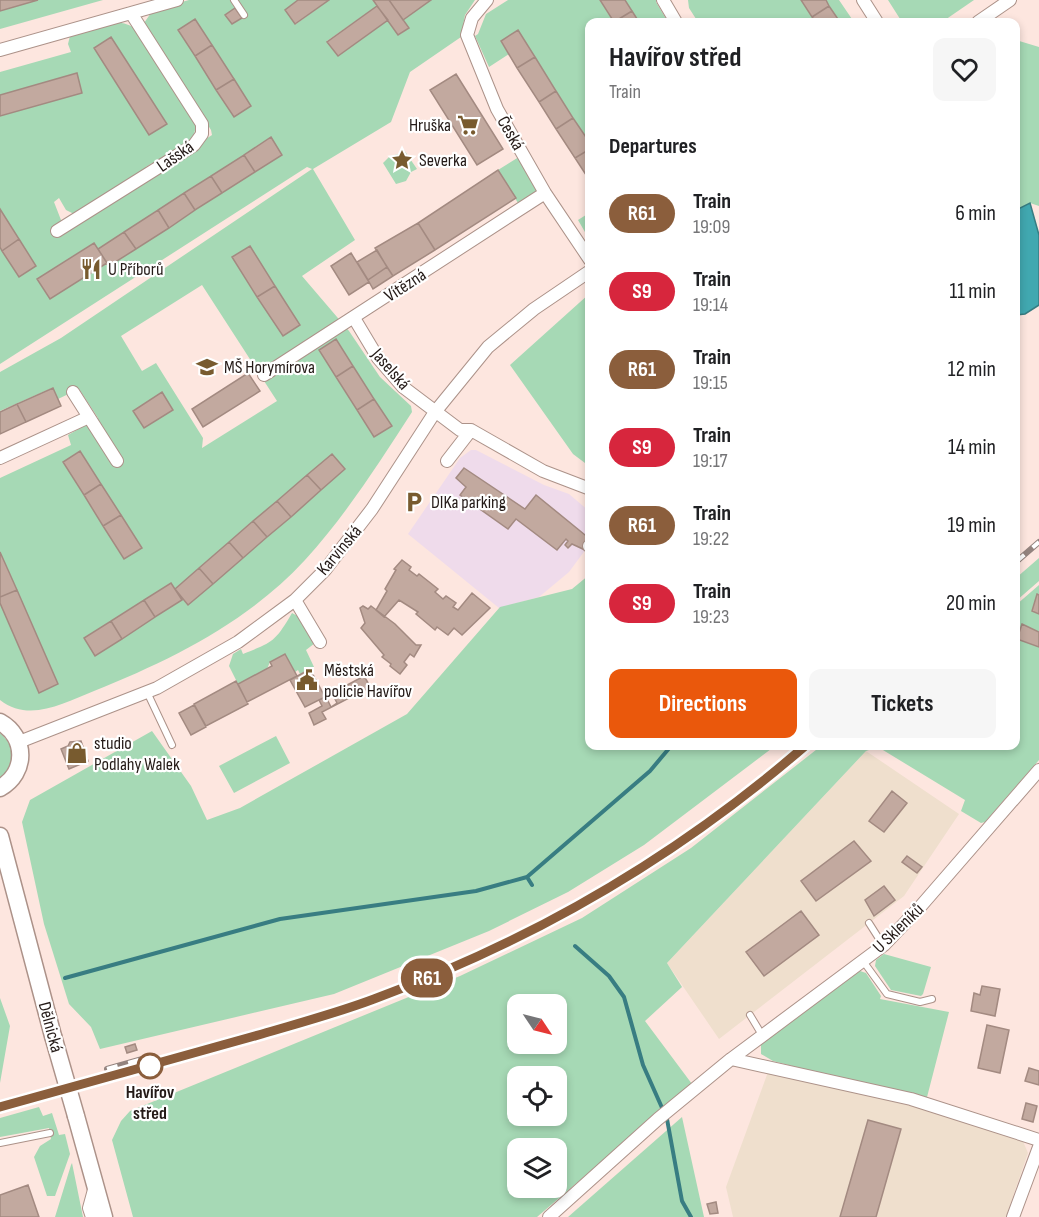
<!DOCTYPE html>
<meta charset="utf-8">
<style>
body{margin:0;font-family:"Sofia Sans Condensed",sans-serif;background:#f6f6f6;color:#202124;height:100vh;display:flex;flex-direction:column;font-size:22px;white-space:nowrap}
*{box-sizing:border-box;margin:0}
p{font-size:20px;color:#757577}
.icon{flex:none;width:33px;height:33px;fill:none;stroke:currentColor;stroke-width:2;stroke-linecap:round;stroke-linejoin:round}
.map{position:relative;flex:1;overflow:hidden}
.sheet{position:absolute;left:585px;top:18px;width:435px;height:732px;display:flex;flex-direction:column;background:#fff;border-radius:12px;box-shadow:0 3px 9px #0003}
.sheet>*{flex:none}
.badge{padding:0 12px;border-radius:20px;font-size:21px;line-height:39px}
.needle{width:39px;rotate:125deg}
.tools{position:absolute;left:507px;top:994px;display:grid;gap:12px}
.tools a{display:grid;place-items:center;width:60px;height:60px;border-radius:12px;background:#fff;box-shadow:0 3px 9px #0003;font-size:30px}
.map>.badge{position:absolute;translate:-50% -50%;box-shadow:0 0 0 3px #fff}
h2{padding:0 24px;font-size:22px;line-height:54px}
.round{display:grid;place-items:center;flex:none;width:63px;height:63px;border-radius:12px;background:#f6f6f6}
.overview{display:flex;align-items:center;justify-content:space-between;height:102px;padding:0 24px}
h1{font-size:28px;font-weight:700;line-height:45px}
.primary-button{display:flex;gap:12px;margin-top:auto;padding:12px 24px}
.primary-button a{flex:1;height:69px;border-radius:12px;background:#ea580c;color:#fff;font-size:24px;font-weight:700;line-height:69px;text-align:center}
.primary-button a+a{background:#f6f6f6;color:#202124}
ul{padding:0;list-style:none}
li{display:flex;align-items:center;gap:18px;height:78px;padding:0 24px}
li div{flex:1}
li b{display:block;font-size:22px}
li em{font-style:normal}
li .badge{min-width:66px;font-weight:700;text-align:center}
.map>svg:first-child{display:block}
.industrial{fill:#efdfcd}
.medical{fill:#efdbeb}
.green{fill:#a6d9b5;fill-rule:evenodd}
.water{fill:#41a8b0;stroke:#387d82;stroke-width:1.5}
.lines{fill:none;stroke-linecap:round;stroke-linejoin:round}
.stream{stroke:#387d82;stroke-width:4}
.building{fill:#c2a99f;stroke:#a38a81;stroke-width:1.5}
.service-casing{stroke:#ac9289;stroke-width:8}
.minor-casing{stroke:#ac9289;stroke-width:14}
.tertiary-casing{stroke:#ac9289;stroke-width:19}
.service{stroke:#fff;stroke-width:6}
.minor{stroke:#fff;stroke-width:12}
.tertiary{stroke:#fff;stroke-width:16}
.rail-casing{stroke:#93837e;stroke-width:6}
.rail{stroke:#fff;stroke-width:4;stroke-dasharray:11;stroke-linecap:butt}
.tertiary-bridge-casing{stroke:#ac9289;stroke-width:19;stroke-linecap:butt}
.tertiary-bridge{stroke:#fff;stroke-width:16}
.line-casing{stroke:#fff;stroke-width:14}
.line{stroke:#8b5e3c;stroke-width:9}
.stop-dot{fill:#fff;stroke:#8b5e3c;stroke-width:3}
.labels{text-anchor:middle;stroke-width:4.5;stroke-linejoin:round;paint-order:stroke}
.poi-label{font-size:18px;fill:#241a17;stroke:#fff;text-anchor:start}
.street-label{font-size:18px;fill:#241a17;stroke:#fff}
.stop-label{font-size:18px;font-weight:bold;fill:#241a17;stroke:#fff}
</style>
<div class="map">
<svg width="1039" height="1217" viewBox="0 0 1039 1217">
<rect width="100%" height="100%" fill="#fde6df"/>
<path class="industrial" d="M866,751L959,814L904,896L719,1039L667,963Z
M768,1072L912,1106L1022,1139L1028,1153L1006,1217H733L726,1187Z"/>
<path class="medical" d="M471,450H476L544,485L569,494L589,511V545L569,572L539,597L499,608L408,534L460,458Z"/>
<path class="green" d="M0,0H103L0,29Z
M189,0H298L285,10L296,24L329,0H373L377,6L327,41L338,56L388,20L399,35L409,28L403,20L431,0H475L465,15L461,37L410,72L391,122L313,169L355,240L302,276L349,331L380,377L411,406L412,412C379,463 346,515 305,560C248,622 171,660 94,691C63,703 30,723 0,700V478L71,445L68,435L98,418L79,389L58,399L52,388L0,411V372L61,338L312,169L307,167L0,364V72L71,52L68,44L70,36C92,28 118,13 138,31L196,125L193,140L154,166L152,163L146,167L148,170L76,215L66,210L59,198L54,202L61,220L58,234L212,135L211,130L144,23L153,10ZM202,285L277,401L202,448L203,438L156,363L142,371L121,336Z
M508,0H658L656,2L668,22H590L589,143L518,31L501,42L509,54L489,67L475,36L478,34L486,14Z
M688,0H839L854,22H698L689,8Z
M888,0H974L942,22H902Z
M1016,40L1039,47V206L1030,203L1016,210Z
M404,150L417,169L411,172L406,181L396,184L383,163L390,156L399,154Z
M522,155L542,192L521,208L498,170Z
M589,213V239L578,220Z
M589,294L590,295L589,466L573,454L510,365Z
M1039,558V581L1016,601V578Z
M589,575L590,746H775L644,845L568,892L489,931L334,994L100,1049L91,1027L69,1004L44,924L22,822L30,800L152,731L191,786L207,820L240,808L407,714L500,607L572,589Z
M1039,585V760L985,822L981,823L961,811L965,800L878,747L866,751L667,963L682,987L645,1021L692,1084L537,1217H133L112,1140L121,1121L130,1111L460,976L582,918L691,848L821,746H1016V605ZM518,1005H556V1044H518ZM518,1077H556V1116H518ZM518,1149H556V1188H518Z
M292,613L301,618L315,643L306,650L314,667L300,674L298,670L295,672L285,654L270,662L267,669L238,684L229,666L233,654L241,649L243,654C273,642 275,642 292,613Z
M0,733C17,747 14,765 0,780Z
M276,736L290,763L234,793L219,766Z
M884,954L931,967L923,994L921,996L891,990L875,966L876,960Z
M860,971L866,973L881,996L880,999L949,1012L926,1101L773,1061L761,1054V1042Z
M0,998L10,1026L0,1083Z
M39,1107L43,1116L52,1113L59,1135L65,1134L70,1154L55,1196H47L34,1157L40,1146L51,1139L49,1128L0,1137V1118Z
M682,1117L704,1217H568Z
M72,1163L83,1217H55L71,1165Z"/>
<path class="water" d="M1030,203L1039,235V305L1025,314L1016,315V210Z"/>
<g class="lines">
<path class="stream" d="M527,877L532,885
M575,946L609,976L624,997L643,1065L667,1119L682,1201L691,1217
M65,978L280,919L476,891L527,877L650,771L671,746"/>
</g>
<path class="building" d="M0,0H38L0,11Z
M298,0H329L295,24L285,10Z
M373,0H389L409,28L398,35Z
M389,0H431L403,20Z
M600,0H625L632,11L614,22Z
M801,0H826L829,6L812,17Z
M377,6L388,20L338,56L327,42Z
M829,6L840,22H816L812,17Z
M235,8L242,18L232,24L225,15Z
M632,11L639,22H614Z
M195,19L212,45L195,56L178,30Z
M518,30L535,57L517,68L501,41Z
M111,37L167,124L149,135L94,48Z
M212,45L234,79L216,90L195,56Z
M535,57L556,91L539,102L517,68Z
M77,73L82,93L0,116V95Z
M456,74L503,149L477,165L430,90Z
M234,79L251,106L234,117L216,90Z
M556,91L573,118L556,129L539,102Z
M573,118L590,143V149L575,158L556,129Z
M271,137L282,155L255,172L244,155Z
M590,149V181L575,158Z
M244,155L255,172L222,193L211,176Z
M498,170L516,198L435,250L418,223Z
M211,176L222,193L195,210L184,193Z
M184,193L195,210L169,228L158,210Z
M0,209L19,239L2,251L0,247Z
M158,210L169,228L136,249L124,232Z
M418,223L435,250L393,276L375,248Z
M124,232L136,249L109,266L98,249Z
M19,239L36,266L19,277L2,251Z
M94,243L107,263L50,299L37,279Z
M250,246L275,286L257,297L232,257Z
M377,250L387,267L368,280L357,262Z
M351,253L369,282L349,295L331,266Z
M387,267L393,276L373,289L368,280Z
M275,286L300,325L283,336L257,297Z
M336,339L353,366L336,377L319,350Z
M353,366L374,399L357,410L336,377Z
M248,373L260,391L203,427L192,409Z
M53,388L61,406L26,422L17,404Z
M162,392L173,410L144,428L133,411Z
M374,399L392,426L374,437L357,410Z
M17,404L26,422L0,434V412Z
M80,451L101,484L84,495L63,462Z
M332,454L345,469L321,490L307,475Z
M464,468L525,509L536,495L590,539V545L585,550L572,544L568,548L565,545L568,541L566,539L557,550L516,519L508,529L460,495L466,487L456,478Z
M307,475L321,490L291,517L277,501Z
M101,484L121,515L103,526L84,495Z
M277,501L291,517L267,537L253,521Z
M121,515L142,548L124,559L103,526Z
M253,521L267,537L243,558L229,542Z
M229,542L243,558L213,584L199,568Z
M0,552L17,590L0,597Z
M402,560L411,567L409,570L417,576L419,574L438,589L435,592L443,599L446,596L456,603L453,607L458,610L472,593L490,608L462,635L454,628L448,635L437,627L435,630L416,614L418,612L399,600L384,617L376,610L387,591L385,589L396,570L394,569Z
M199,568L213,584L188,605L175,589Z
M171,583L182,600L155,617L144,600Z
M17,590L58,684L39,693L0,603V597Z
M1037,594L1039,595V614L1032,611Z
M144,600L155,617L122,639L111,621Z
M371,606L395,624L416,645H421L414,657L410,654L404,662L407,665L400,674L390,666L391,664L382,657L384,655L361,628L365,623L360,608L363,606L368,609Z
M111,621L122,639L95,656L84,638Z
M1022,624L1039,632V647L1017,639Z
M285,654L297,676L247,702L238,684L272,666L270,662Z
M310,669L325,697L305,707L290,680Z
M364,676L374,693L370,687L322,712L326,719L314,725L309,713L322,706L319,700L326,697L331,707L337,703L332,693Z
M236,681L248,704L206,726L194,704Z
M194,705L206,727L191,735L179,713Z
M81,741L88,761L69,769L61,749L68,746L70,742Z
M892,791L907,803L884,832L869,821Z
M854,841L871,861L816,901L801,881Z
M907,856L922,867L917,873L902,862Z
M884,886L895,900L874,916L865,900Z
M801,911L819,935L764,976L746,952Z
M982,986L1000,989L995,1016L971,1011L974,993L980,995Z
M987,1025L1009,1030L1000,1073L978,1068Z
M135,1044L137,1050L127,1053L125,1047Z
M1029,1068L1039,1071V1085L1025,1081Z
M1026,1103L1037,1106L1033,1122L1022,1119Z
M868,1120L901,1129L876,1217H840Z
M28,1185L39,1217H0V1195Z
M716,1202L718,1213L710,1214L707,1204Z"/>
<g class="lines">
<defs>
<path id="service" d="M234,0L244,15
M147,692L172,745
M869,923L883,945
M863,961L887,994L920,1002L932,999
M750,1015L762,1035
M0,1143L50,1133"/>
<path id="minor" d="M487,0L472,18L467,35L497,109L545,193L590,260
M663,0L676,22
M863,0L877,22
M978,22L1010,0
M0,50L177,0
M57,231L194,145L202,134V124L131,13
M354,318L378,358L403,387L460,430H471L543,471L590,489
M264,375L545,193
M73,392L117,461
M0,458L89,417
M447,461L471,430
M589,546H590
M295,600L320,642
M19,742L157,688L238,642L295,600L325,570L372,509L435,412L488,347L534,309L590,271
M731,1059L911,1099L1039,1140
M92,1217L89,1208L95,1186
M549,1217L658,1119L731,1059L884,945L920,907L1039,770
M1013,1217L1039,1147"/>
<path id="tertiary" d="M0,722C27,737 27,773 0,788
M0,836L53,1036
M76,1116L104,1217"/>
</defs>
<use href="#service" class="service-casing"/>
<use href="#minor" class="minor-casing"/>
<use href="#tertiary" class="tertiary-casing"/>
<use href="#service" class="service"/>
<use href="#minor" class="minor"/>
<use href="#tertiary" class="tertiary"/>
<defs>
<path id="rail" d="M1016,562L1039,542
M107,1069L153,1056
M0,1107C84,1083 169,1060 253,1036C293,1024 335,1014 374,999C532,940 677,856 805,746"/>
</defs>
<use href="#rail" class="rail-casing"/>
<use href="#rail" class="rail"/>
<defs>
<path id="tertiary-bridge" d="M53,1036L76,1116"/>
</defs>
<use href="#tertiary-bridge" class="tertiary-bridge-casing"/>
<use href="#tertiary-bridge" class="tertiary-bridge"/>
</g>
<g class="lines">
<defs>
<path id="line" d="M0,1107C87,1082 175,1059 262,1034C299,1023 337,1013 374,999C532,941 678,856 805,746"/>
</defs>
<use href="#line" class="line-casing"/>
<use href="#line" class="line"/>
</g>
<defs>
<symbol id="supermarket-bare" viewBox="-9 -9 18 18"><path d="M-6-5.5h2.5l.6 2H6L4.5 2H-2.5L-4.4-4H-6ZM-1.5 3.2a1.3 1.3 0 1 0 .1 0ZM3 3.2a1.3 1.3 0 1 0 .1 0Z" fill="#785b2f" stroke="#fff" stroke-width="2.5" paint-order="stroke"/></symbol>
<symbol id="sight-bare" viewBox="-9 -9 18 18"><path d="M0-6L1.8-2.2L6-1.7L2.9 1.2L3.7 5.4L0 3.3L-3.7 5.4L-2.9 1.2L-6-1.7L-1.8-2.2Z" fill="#785b2f" stroke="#fff" stroke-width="2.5" paint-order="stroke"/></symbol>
<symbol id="restaurant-bare" viewBox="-9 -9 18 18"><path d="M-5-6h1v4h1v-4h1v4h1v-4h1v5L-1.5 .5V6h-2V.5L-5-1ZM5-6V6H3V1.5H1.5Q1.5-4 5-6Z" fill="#785b2f" stroke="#fff" stroke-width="2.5" paint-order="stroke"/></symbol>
<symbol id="school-bare" viewBox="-9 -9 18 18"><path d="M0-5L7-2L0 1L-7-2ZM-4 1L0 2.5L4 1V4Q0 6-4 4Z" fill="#785b2f" stroke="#fff" stroke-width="2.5" paint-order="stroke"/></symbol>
<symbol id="parking-bare" viewBox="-9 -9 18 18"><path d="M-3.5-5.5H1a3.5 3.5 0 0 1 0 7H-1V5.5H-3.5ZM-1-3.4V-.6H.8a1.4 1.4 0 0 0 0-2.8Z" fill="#785b2f" stroke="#fff" stroke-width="2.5" paint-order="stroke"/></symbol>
<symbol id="civic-bare" viewBox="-9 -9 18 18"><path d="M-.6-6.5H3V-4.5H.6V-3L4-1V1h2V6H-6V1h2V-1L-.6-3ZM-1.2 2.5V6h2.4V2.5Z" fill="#785b2f" stroke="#fff" stroke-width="2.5" paint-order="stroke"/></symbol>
<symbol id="shop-bare" viewBox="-9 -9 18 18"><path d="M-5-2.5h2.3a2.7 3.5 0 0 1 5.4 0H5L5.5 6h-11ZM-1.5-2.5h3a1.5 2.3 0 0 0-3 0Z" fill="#785b2f" stroke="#fff" stroke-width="2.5" paint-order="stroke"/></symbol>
</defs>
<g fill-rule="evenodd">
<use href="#supermarket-bare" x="453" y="110" width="30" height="30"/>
<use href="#sight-bare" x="387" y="145" width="30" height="30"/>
<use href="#restaurant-bare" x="76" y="254" width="30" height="30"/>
<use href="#school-bare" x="192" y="352" width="30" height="30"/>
<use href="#parking-bare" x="399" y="487" width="30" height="30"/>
<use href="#civic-bare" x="292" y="665" width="30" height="30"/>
<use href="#shop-bare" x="62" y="738" width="30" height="30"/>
</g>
<circle class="stop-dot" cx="150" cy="1066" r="12"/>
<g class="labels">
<g class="poi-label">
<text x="451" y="131" text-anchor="end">Hruška</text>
<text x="419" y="166">Severka</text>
<text x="108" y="275">U Příborů</text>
<text x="224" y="373">MŠ Horymírova</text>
<text x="431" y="508">DIKa parking</text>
<text x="324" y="676">Městská<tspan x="324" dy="21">policie Havířov</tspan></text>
<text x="94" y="749">studio<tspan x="94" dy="21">Podlahy Walek</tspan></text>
</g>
<g class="street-label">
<text transform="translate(511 133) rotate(60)" y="6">Česká</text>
<text transform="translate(175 156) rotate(-35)" y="6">Lašská</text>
<text transform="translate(405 285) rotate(-33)" y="6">Vítězná</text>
<text transform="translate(391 369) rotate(49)" y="6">Jaselská</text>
<text transform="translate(339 550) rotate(-50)" y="6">Karvinská</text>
<text transform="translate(898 928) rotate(-44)" y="6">U Skleníků</text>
<text transform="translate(51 1027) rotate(75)" y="6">Dělnická</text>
</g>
<g class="stop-label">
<text x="150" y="1098">Havířov<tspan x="150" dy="21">střed</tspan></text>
</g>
</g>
</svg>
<div class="tools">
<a><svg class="needle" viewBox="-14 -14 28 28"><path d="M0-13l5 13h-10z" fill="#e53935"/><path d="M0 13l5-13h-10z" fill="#757577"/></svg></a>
<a><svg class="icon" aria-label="locate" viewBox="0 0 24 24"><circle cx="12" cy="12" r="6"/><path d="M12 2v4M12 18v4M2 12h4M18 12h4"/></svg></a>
<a><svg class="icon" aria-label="layers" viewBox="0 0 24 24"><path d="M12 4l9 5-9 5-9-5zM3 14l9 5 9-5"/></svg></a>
</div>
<b class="badge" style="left:427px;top:978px;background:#8b5e3c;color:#fff">R61</b>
<section class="sheet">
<div class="overview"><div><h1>Havířov střed</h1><p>Train</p></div><a class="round"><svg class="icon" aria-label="heart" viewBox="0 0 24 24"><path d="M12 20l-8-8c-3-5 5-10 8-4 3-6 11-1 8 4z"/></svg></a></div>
<h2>Departures</h2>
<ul>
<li><span class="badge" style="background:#8b5e3c;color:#fff">R61</span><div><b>Train</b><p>19:09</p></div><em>6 min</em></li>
<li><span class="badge" style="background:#d7263d;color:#fff">S9</span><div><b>Train</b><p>19:14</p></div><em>11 min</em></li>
<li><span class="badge" style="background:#8b5e3c;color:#fff">R61</span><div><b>Train</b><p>19:15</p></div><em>12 min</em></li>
<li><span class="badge" style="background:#d7263d;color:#fff">S9</span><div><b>Train</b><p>19:17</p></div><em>14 min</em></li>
<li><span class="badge" style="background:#8b5e3c;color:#fff">R61</span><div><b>Train</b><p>19:22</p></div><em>19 min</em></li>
<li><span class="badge" style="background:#d7263d;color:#fff">S9</span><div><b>Train</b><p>19:23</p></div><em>20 min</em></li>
</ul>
<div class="primary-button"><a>Directions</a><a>Tickets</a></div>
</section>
</div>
